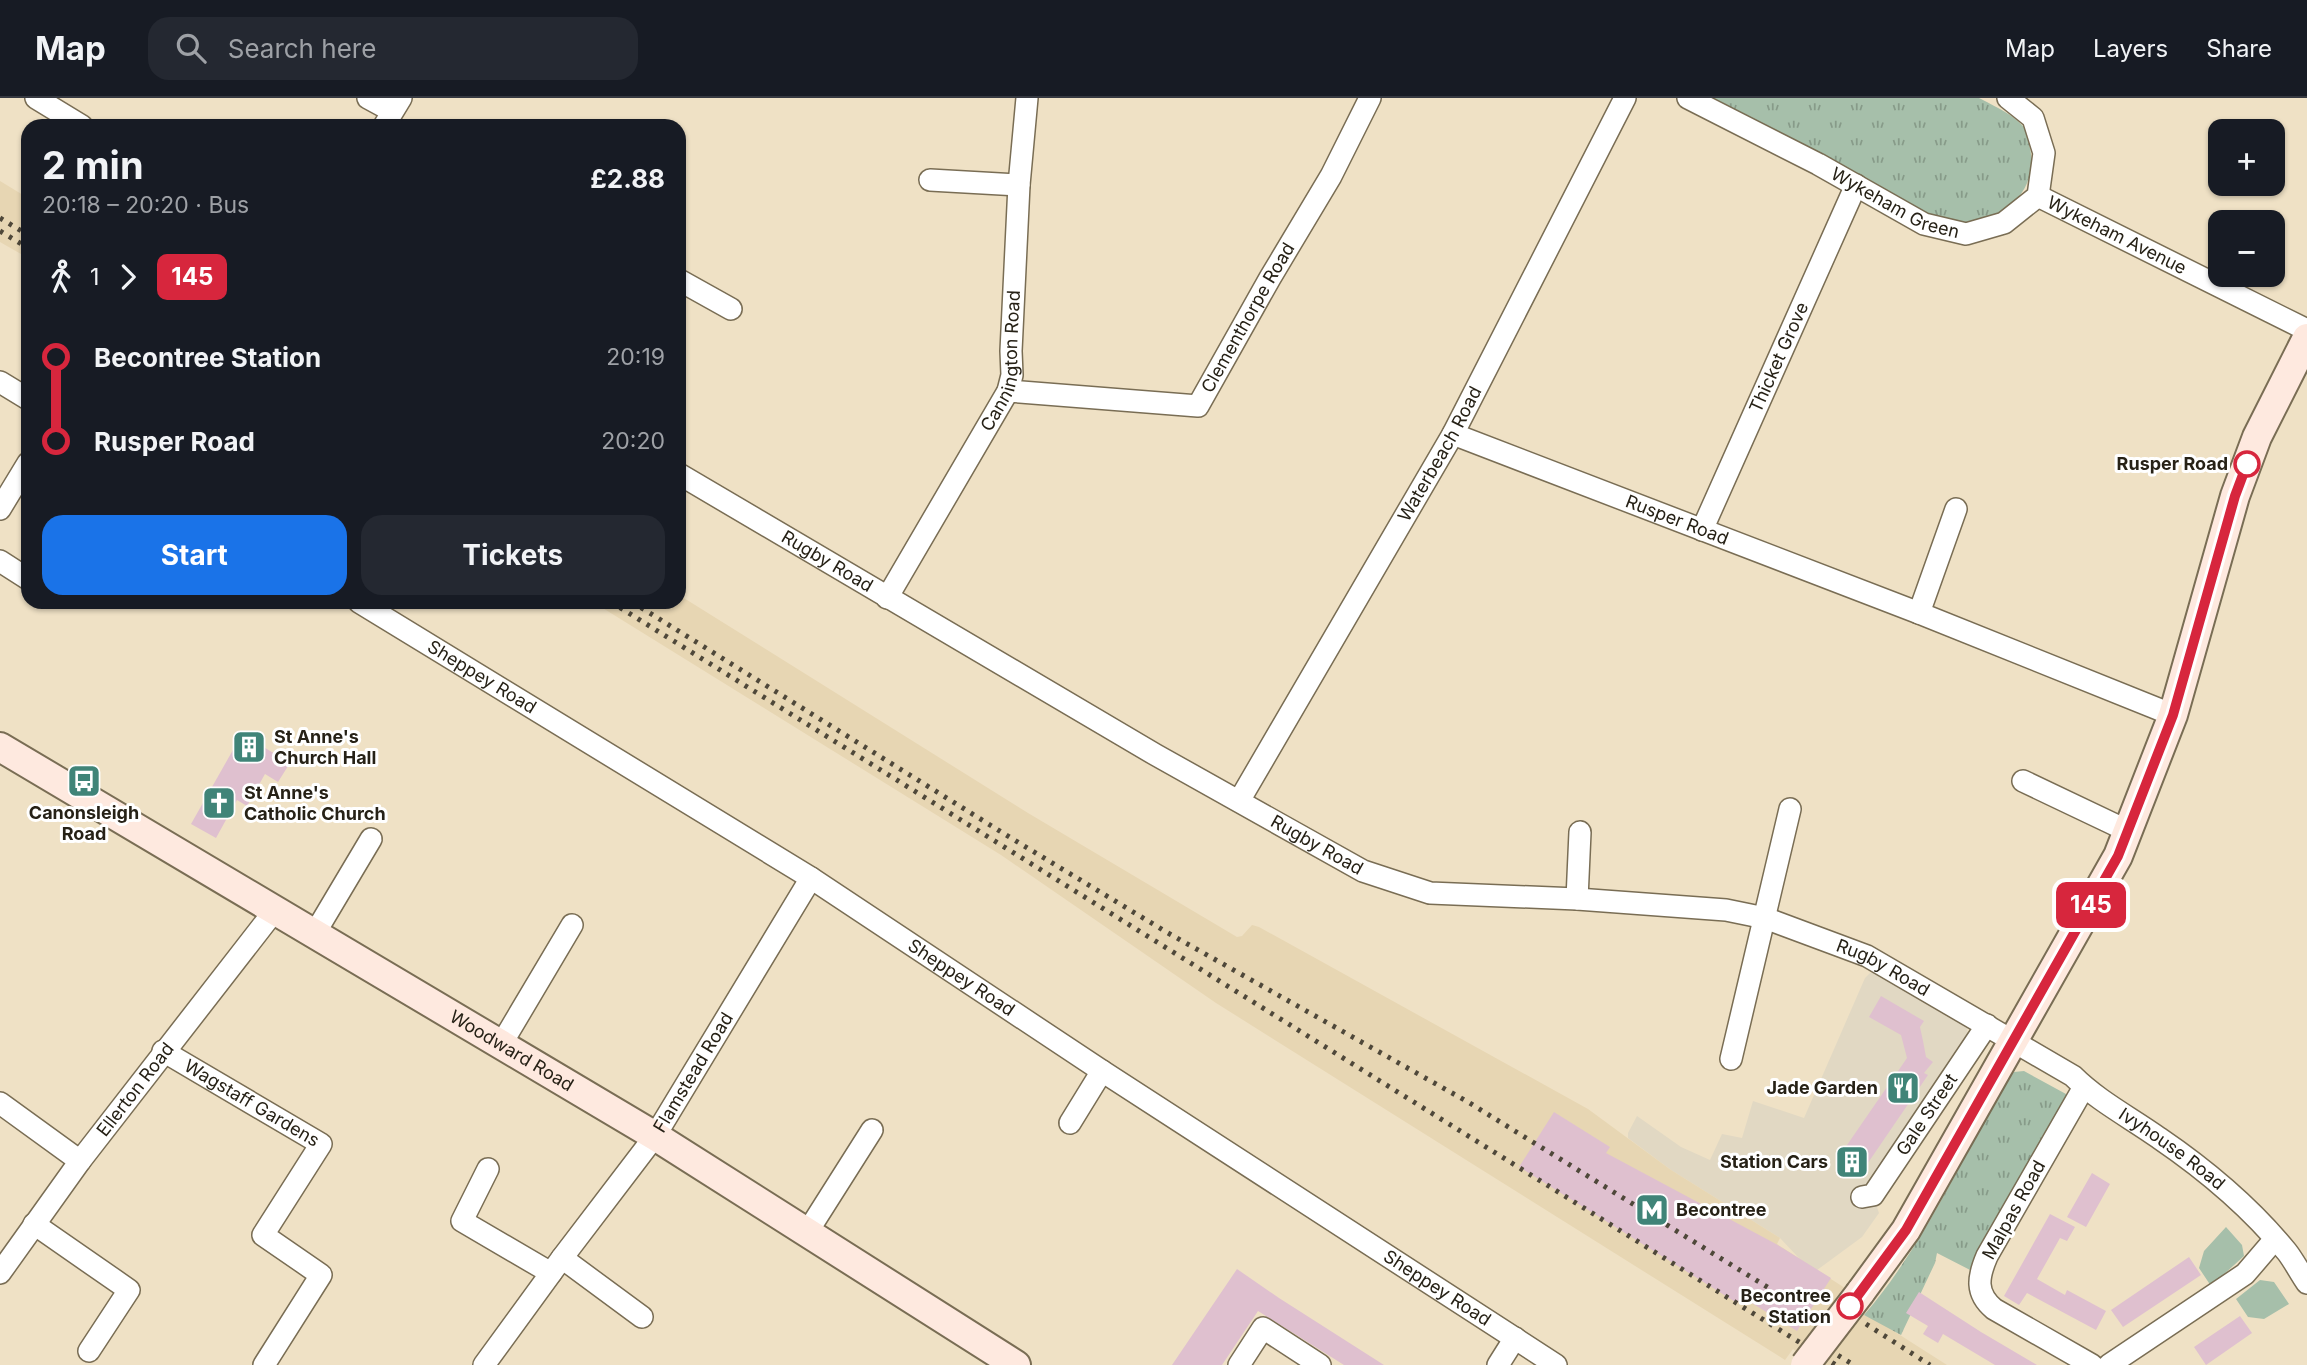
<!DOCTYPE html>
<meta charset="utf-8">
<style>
body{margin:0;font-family:Inter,sans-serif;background:#242831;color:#f1f3f6;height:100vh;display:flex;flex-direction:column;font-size:26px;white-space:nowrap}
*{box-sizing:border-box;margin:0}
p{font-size:23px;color:#9ea1a6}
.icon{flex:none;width:38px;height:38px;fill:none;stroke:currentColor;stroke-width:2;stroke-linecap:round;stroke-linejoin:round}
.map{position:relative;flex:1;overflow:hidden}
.sheet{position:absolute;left:21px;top:21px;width:665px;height:490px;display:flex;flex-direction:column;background:#171b24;border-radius:21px;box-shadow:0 2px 5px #0004}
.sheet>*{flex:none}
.badge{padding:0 14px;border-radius:10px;font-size:24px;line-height:46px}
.controls{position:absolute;left:2208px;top:21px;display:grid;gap:14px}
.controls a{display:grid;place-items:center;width:77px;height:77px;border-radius:14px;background:#171b24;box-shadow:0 2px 5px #0004;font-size:35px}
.map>.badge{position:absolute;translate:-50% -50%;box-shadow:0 0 0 4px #fff}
.legs{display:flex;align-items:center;gap:10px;height:77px;padding:0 21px;font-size:23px}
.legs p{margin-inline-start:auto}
.overview{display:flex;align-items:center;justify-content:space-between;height:119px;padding:0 21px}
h1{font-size:38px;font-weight:700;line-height:52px}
.cta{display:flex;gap:14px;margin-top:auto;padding:14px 21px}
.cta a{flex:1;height:80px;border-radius:21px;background:#1a73e8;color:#fff;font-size:28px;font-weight:700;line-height:80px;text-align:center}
.cta a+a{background:#242831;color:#f1f3f6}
ul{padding:0 21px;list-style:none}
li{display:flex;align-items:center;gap:24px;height:84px;font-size:26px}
li i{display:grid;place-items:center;width:10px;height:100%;margin:0 9px;background:currentColor}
li i::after{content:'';width:18px;height:18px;margin:-9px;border:5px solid;border-radius:50%;background:#171b24}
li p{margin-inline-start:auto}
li:first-child i{background:linear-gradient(#0000 50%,currentColor 0)}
li:last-child i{background:linear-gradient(currentColor 50%,#0000 0)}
header{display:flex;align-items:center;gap:42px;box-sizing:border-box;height:98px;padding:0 35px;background:#171b24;border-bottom:2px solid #363941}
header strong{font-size:33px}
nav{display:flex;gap:38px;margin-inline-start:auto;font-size:24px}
.search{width:490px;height:63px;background:#242831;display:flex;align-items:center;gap:18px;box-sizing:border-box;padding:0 24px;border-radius:21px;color:#9ea1a6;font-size:26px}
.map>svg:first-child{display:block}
.commercial{fill:#e1d8c3}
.built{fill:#e7d6b3}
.grass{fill:url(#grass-tufts)}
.park{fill:#a6bfaa}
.building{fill:#dfc0cf}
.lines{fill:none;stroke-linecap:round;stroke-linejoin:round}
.street-casing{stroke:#796d54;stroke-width:24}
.secondary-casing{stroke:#796d54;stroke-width:32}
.street{stroke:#fff;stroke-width:21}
.secondary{stroke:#fee9df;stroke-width:28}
.rail{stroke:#4f483a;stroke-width:5;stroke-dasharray:3.5 7;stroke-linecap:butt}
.secondary-bridge-casing{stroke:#796d54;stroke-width:32;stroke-linecap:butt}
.secondary-bridge{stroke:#fee9df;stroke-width:28}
.line-1-casing{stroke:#fff;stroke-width:16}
.line-1{stroke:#d7263d;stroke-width:10}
.stop-1-dot{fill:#fff;stroke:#d7263d;stroke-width:3.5}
.labels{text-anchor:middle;stroke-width:6;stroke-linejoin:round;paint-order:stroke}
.street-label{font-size:18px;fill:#262116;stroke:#fff}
.stop-label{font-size:18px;font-weight:bold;fill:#262116;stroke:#fff;text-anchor:end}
.poi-label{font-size:18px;font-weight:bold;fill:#262116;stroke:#fff;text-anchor:start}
</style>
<header>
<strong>Map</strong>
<div class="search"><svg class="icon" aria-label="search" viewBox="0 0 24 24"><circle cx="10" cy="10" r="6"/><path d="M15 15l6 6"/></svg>Search here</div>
<nav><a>Map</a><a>Layers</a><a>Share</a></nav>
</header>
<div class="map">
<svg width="2307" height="1267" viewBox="0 0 2307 1267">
<defs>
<pattern id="grass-tufts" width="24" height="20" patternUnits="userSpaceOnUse" patternTransform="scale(1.75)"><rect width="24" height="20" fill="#a6bfaa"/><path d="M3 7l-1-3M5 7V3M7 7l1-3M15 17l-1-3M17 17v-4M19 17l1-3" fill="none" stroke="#879b89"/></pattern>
</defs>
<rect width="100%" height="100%" fill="#efe1c5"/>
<path class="commercial" d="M1877,874L1963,922V927L1967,930L1968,936L1870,1088L1879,1115L1862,1139L1813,1175L1780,1140L1671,1072L1628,1040V1035L1637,1018L1681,1049L1710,1062L1722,1036L1742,1040L1753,1003L1804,1020L1865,880L1870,875Z"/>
<path class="built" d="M0,83L28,100V160L0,144Z
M679,497L1028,715L1237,839L1242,838L1252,827L1259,829L1588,1011L1671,1072L1780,1140L1777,1146L1871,1207L1864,1217L1878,1223L1947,1267H1814L1793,1251L1785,1262L1216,905L1001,757L593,504H679Z"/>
<path class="grass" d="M1701,0H1979C1992,7 2017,18 2025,31C2027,34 2028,42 2029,46C2040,86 2012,117 1974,125C1962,128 1947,124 1935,123Z
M2024,973L2066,996V1012L1974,1174L1937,1155L1935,1165L1901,1237L1864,1217C1922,1150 1961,1063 2004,986L2014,974Z"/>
<path class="park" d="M2226,1129L2242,1147L2244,1158L2211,1188L2199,1170L2204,1153Z
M2260,1182L2274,1184L2289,1206L2264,1221L2248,1219L2236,1201Z"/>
<path class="building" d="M242,636L290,665L278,684L265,676L247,708L237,702L216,740L191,726Z
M1881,898L1924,923L1920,929L1923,943L1926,959L1933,964L1924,975L1928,977L1859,1078L1836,1063L1907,960L1901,937L1869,919Z
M1554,1014L1610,1049L1606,1055L1776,1146L1831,1180L1797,1233L1742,1199L1737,1205L1519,1069Z
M2092,1075L2110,1086L2086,1129L2067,1119Z
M2050,1116L2075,1129L2067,1143L2060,1140L2037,1181L2065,1197L2067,1192L2106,1213L2096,1232L2027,1195L2019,1207L2004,1198Z
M2189,1159L2201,1177L2123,1229L2111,1212Z
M1237,1171L1279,1200L1384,1267H1344L1258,1213L1222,1267H1172Z
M1919,1194L1981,1234L2037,1267H1995L1943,1236L1938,1245L1923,1236L1928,1228L1906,1215Z
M2240,1218L2252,1235L2206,1267L2194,1249Z"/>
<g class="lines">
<defs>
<g id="street">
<path d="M36,0L82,28"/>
<path d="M368,0L392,13"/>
<path id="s1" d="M1688,0L1818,66L1924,126L1966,136L2004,125L2038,98L2044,55L2033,20L2008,0"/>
<path d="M384,28L401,0"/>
<path d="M930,82L1019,87"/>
<path id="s2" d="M2038,98L2307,232"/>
<path d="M679,182L731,211"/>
<path d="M0,284L28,301"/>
<path id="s3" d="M1008,293L1198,308L1270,180L1331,78L1370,0"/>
<path id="s4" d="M1453,336L1919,515L2173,617"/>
<path id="s5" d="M679,376L1156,657L1363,773L1430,795L1577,801L1726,812L1765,820L1867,858L2073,978C2098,1003 2131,1020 2159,1040C2206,1072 2251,1110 2287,1154C2294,1163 2300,1175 2307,1185"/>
<path d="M0,411L28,365"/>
<path id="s6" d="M1702,432L1856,87"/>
<path d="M0,463L28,481"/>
<path id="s7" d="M887,500L1008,293L1012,277L1011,253L1019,87L1027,0"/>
<path id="s8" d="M359,504L811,780L1102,973L1556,1267"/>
<path d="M1919,515L1956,411"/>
<path d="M2023,683L2128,733"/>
<path id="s9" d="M1239,703L1453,336L1625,0"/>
<path d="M1577,801L1580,734"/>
<path d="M315,835L371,741"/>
<path d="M502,945L572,827"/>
<path id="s10" d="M163,953L321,1046L263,1137L321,1177L264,1267"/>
<path d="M1731,961L1790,711"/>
<path d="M2084,989L1987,1158C1978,1179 1975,1195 1994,1211L2092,1267"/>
<path d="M0,1005L80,1063"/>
<path d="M1070,1025L1102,973"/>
<path d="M488,1071L462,1123L551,1175"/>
<path id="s11" d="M1862,1099L1873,1097L1987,927"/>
<path d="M34,1126L129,1192L89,1253"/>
<path d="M808,1133L872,1032"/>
<path d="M562,1160L642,1219"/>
<path id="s12" d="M0,1175L80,1063L275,812"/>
<path id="s13" d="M484,1267L562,1160L655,1038L811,780"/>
<path d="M1239,1267L1263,1230L1320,1267"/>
<path d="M1498,1267L1515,1240"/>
<path d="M2109,1267L2245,1176L2275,1141"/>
</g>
<g id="secondary">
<path id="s14" d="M0,649L655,1038L1016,1267"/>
<path d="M1860,1195L1906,1132L2118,758L2173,617L2235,398L2257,339L2307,240"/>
</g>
</defs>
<use href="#street" class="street-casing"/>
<use href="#secondary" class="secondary-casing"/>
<use href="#street" class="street"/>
<use href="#secondary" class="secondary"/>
<path class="rail" d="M0,120L28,137
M0,133L28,150
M611,504L1836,1267
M632,504L1011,740L1168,835L1468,1004L1772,1192
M1866,1226L1930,1267
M1829,1252L1854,1267"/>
<defs>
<path id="secondary-bridge" d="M1805,1267L1860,1195"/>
</defs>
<use href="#secondary-bridge" class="secondary-bridge-casing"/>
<use href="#secondary-bridge" class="secondary-bridge"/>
</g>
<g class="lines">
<defs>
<path id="line-1" d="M1850,1208L1906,1132L2118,758L2173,617L2235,398L2247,366"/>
</defs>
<use href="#line-1" class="line-1-casing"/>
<use href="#line-1" class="line-1"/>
</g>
<defs>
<symbol id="building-square" viewBox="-11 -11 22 22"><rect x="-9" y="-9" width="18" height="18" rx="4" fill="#408478" stroke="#fff"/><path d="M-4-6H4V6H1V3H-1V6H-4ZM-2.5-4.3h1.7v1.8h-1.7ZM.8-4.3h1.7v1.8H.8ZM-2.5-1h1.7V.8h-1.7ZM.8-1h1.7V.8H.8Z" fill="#fff"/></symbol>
<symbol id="bus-square" viewBox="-11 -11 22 22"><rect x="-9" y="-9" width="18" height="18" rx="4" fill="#408478" stroke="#fff"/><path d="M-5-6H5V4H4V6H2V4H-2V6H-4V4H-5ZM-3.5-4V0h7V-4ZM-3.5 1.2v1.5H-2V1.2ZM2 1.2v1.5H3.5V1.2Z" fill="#fff"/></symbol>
<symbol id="church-square" viewBox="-11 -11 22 22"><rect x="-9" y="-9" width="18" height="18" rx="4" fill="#408478" stroke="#fff"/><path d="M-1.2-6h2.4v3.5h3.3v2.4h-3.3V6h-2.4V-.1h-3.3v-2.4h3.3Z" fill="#fff"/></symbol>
<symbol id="restaurant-square" viewBox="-11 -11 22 22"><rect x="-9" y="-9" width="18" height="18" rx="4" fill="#408478" stroke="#fff"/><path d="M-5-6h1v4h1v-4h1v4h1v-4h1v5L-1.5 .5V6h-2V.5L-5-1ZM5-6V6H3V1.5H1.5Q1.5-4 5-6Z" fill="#fff"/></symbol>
<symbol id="metro-square" viewBox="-11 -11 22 22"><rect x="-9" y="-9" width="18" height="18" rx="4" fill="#408478" stroke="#fff"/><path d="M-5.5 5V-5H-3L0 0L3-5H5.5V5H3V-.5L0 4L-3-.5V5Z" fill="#fff"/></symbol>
</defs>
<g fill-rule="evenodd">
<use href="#building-square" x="230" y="630" width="38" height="38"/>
<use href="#bus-square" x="65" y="664" width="38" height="38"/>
<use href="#church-square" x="200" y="686" width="38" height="38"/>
<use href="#restaurant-square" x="1884" y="971" width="38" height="38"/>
<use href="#building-square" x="1833" y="1045" width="38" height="38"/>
<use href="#metro-square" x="1633" y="1093" width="38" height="38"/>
</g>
<g class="stop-1-dot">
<circle cx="2247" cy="366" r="12"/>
<circle cx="1850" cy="1208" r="12"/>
</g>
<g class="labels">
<g class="street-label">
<text dy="6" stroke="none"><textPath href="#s1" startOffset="233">Wykeham Green</textPath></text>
<text dy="6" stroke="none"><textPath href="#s2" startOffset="88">Wykeham Avenue</textPath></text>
<text dy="6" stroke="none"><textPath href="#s3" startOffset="292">Clementhorpe Road</textPath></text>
<text dy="6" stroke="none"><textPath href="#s6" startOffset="189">Thicket Grove</textPath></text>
<text dy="6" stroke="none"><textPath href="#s7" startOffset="268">Cannington Road</textPath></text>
<text dy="6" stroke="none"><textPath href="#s9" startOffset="401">Waterbeach Road</textPath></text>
<text dy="6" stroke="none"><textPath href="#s4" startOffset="240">Rusper Road</textPath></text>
<text dy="6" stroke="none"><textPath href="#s5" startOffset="172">Rugby Road</textPath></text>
<text dy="6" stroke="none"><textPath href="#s8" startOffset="144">Sheppey Road</textPath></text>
<text dy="6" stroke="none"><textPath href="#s5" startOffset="738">Rugby Road</textPath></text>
<text dy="6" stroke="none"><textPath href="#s5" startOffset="1326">Rugby Road</textPath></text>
<text dy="6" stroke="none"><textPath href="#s8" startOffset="710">Sheppey Road</textPath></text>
<text dy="6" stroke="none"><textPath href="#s14" startOffset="595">Woodward Road</textPath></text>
<text dy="6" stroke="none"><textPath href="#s13" startOffset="360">Flamstead Road</textPath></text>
<text dy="6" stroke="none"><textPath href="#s12" startOffset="228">Ellerton Road</textPath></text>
<text dy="6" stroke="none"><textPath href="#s10" startOffset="103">Wagstaff Gardens</textPath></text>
<text dy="6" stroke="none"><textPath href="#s11" startOffset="108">Gale Street</textPath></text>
<text dy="6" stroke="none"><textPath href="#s5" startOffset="1668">Ivyhouse Road</textPath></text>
<text transform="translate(2014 1112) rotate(-61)" y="6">Malpas Road</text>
<text dy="6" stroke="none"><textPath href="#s8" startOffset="1278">Sheppey Road</textPath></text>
</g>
<g class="stop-label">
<text x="2228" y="372">Rusper Road</text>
<text x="1831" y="1204">Becontree<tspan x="1831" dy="21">Station</tspan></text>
</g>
<g class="poi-label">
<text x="274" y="645">St Anne's<tspan x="274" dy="21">Church Hall</tspan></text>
<text x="244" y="701">St Anne's<tspan x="244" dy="21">Catholic Church</tspan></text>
<text x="84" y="721" text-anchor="middle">Canonsleigh<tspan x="84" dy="21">Road</tspan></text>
<text x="1878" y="996" text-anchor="end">Jade Garden</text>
<text x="1828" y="1070" text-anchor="end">Station Cars</text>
<text x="1676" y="1118">Becontree</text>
</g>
</g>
</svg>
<div class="controls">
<a>+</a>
<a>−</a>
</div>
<b class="badge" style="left:2091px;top:807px;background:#d7263d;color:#fff">145</b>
<section class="sheet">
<div class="overview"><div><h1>2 min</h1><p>20:18 – 20:20 · Bus</p></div><b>£2.88</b></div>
<div class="legs"><svg class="icon" aria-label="walk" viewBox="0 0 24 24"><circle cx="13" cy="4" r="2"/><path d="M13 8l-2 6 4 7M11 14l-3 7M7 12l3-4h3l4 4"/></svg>1<svg class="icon" aria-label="forward" viewBox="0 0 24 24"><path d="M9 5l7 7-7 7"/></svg><b class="badge" style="background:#d7263d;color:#fff">145</b></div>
<ul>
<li><i style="color:#d7263d"></i><b>Becontree Station</b><p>20:19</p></li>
<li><i style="color:#d7263d"></i><b>Rusper Road</b><p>20:20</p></li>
</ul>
<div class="cta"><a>Start</a><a>Tickets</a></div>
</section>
</div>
